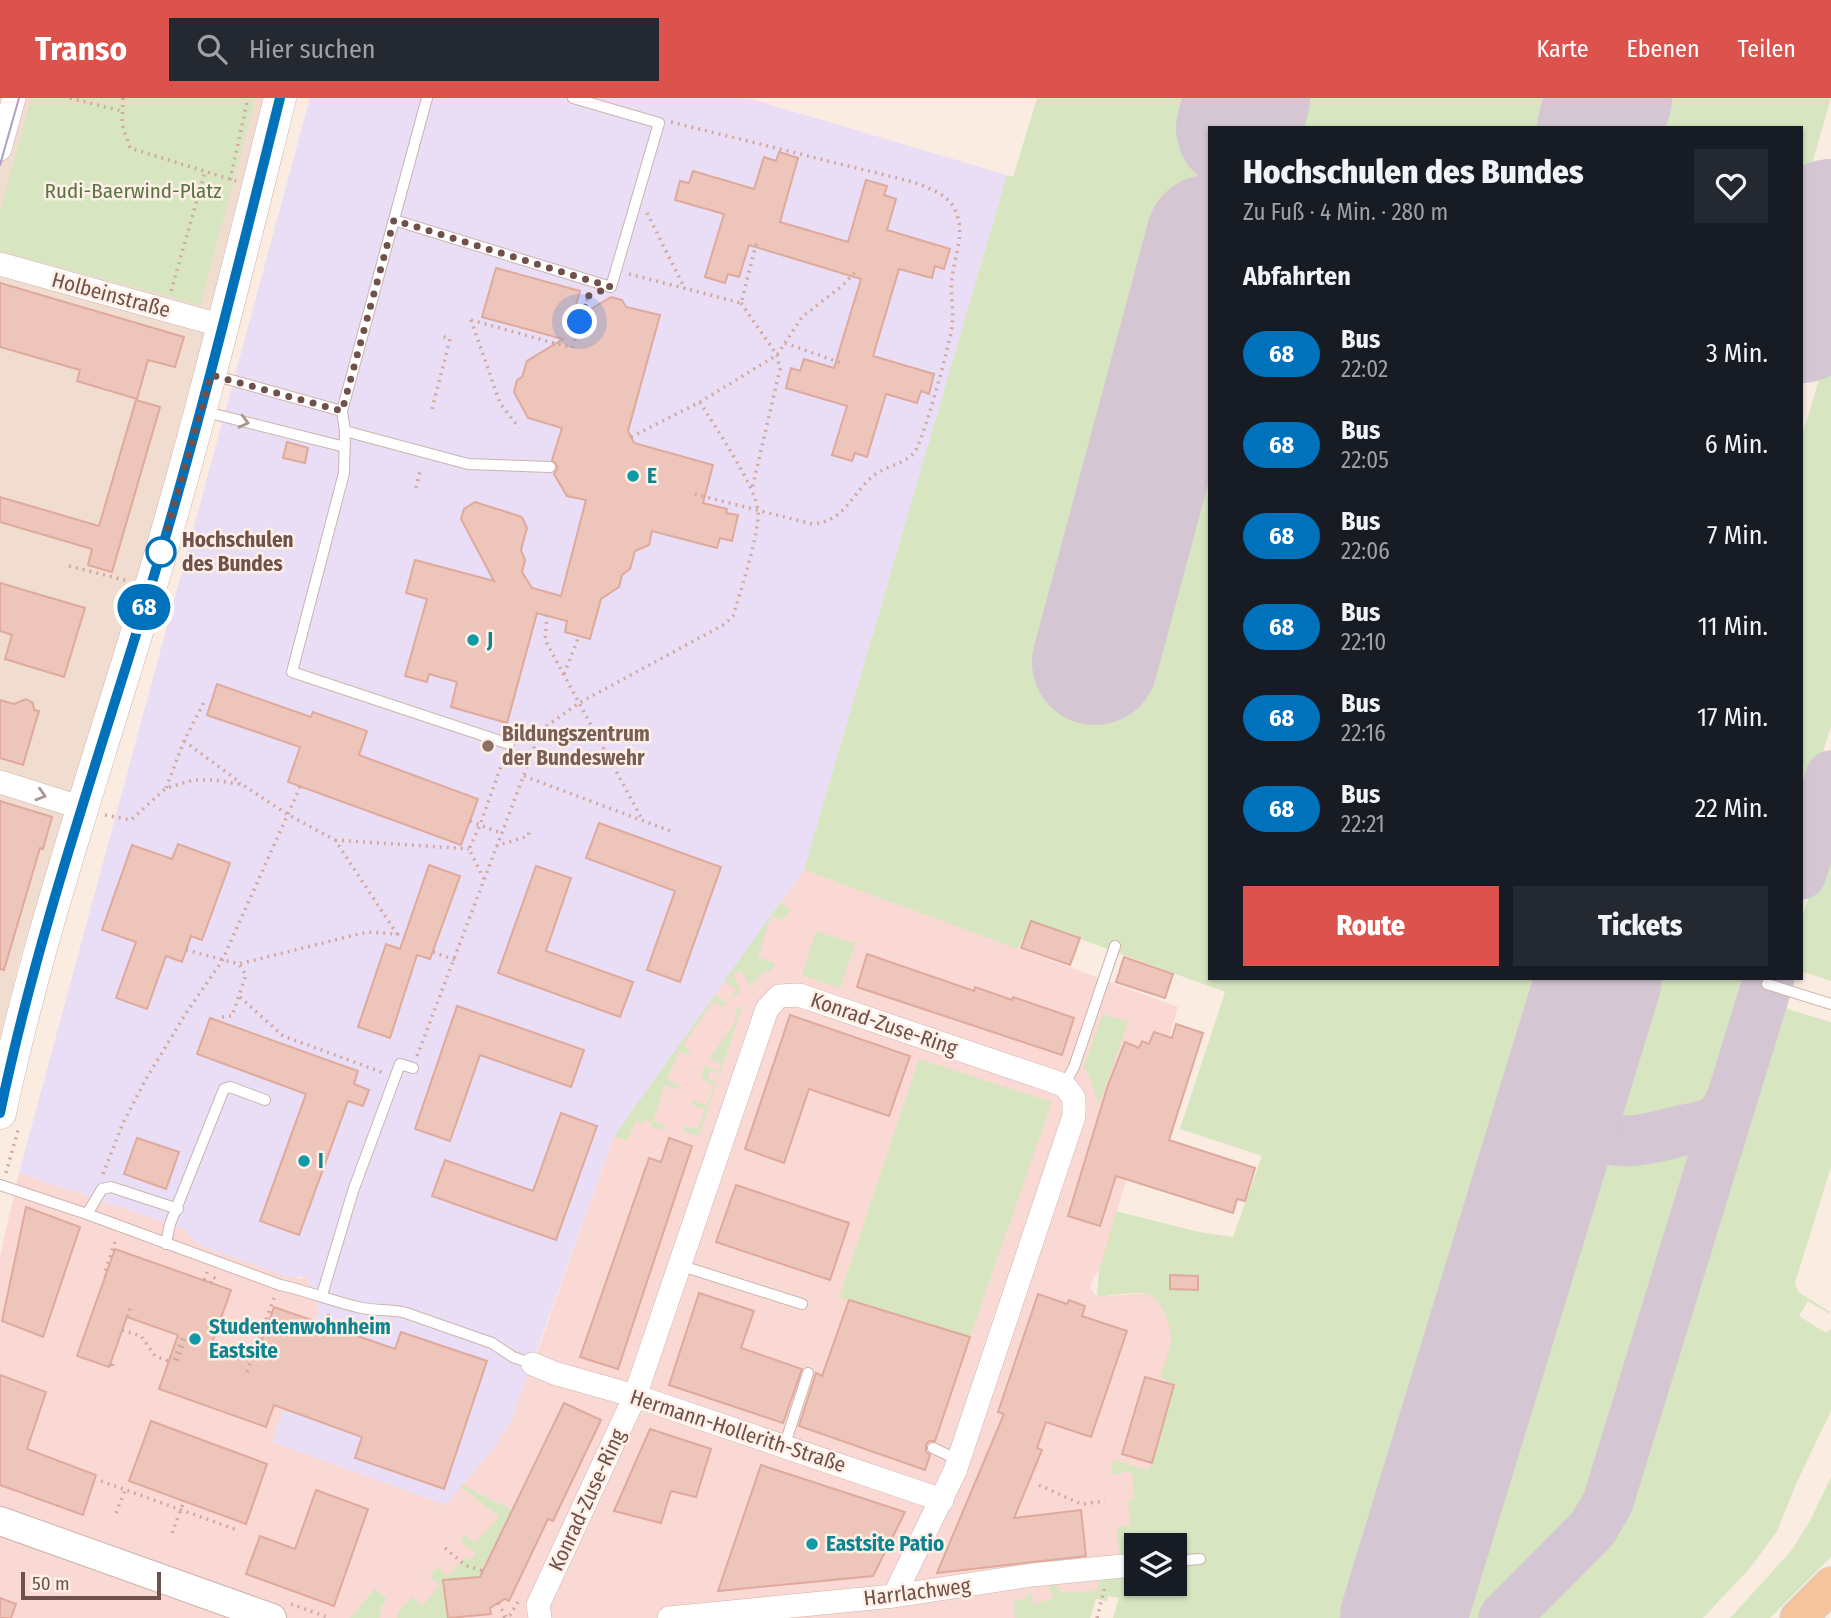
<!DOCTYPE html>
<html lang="de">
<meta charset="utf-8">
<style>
body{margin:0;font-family:"Fira Sans Condensed",sans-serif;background:#242831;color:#f1f3f6;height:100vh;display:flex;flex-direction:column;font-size:26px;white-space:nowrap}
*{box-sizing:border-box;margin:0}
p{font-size:23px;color:#9ea1a6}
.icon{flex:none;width:38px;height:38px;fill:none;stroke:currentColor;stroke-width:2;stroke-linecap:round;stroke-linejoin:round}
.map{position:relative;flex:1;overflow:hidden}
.side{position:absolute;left:1208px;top:28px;width:595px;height:854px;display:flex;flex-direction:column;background:#171b24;border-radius:0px;box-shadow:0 2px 5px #0004}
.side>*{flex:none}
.badge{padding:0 14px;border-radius:23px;font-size:24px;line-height:46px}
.tools{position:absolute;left:1124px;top:1435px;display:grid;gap:14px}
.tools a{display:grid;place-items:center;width:63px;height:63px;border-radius:0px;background:#171b24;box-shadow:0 2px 5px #0004;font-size:35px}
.scale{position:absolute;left:21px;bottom:18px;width:140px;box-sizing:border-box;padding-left:7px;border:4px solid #6f504a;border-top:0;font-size:19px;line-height:24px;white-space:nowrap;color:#6f504a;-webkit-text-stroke:5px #fef0e6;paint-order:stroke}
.you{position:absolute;width:35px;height:35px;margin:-18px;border:5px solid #fff;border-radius:50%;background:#1a73e8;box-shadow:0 0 0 10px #1a73e833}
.map>.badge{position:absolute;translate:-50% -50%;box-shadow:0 0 0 4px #fff}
h2{padding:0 35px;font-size:26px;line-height:63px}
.round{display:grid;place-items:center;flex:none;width:74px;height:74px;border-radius:0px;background:#242831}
.head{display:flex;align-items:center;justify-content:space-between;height:119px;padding:0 35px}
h1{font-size:33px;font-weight:800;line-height:52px}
.action{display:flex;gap:14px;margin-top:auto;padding:14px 35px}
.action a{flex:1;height:80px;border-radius:0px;background:#dc534e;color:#fff;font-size:28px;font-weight:800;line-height:80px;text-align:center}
.action a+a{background:#242831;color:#f1f3f6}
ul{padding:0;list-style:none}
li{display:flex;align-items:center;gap:21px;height:91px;padding:0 35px}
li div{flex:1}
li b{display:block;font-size:26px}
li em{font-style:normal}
li .badge{min-width:77px;font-weight:700;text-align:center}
header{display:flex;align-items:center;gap:42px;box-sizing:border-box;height:98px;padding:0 35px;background:#dc534e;color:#fff}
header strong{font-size:33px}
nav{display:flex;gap:38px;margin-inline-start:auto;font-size:24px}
.search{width:490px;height:63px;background:#242831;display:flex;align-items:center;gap:18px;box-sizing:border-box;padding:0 24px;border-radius:0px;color:#9ea1a6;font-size:26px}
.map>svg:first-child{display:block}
.residential{fill:#f1dcd0}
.commercial{fill:#fad9d5}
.education{fill:#e9def6}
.green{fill:#d7e6c1;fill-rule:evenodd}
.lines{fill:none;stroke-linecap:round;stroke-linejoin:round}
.taxiway{stroke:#d4c6d2;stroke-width:51}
.runway{stroke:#d4c6d2;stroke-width:126}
.building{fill:#edc5ba;stroke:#dfa99c;stroke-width:2}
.service-casing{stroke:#ccb4ac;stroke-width:12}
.minor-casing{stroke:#ccb4ac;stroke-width:24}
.tertiary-casing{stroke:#ccb4ac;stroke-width:30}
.secondary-casing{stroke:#cfb3a9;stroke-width:33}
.primary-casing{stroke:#d4cac9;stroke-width:37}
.path{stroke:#d2a99e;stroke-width:3.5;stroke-dasharray:2 5;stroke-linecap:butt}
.service{stroke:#fff;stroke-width:10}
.minor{stroke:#fff;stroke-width:23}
.tertiary{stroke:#fff;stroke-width:28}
.secondary{stroke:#fff;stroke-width:32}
.primary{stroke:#f5c49d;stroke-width:35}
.tram{stroke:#ada1c2;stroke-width:2}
.oneway{stroke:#a99692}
.line-casing{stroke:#fff;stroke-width:16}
.line{stroke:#0072bc;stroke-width:10}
.walk{stroke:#6f504a;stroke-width:7;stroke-dasharray:0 12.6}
.culture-dot{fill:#0f9aa8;stroke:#fef0e6;stroke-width:2.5}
.stop-dot{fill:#fff;stroke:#0072bc;stroke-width:3.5}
.education-dot{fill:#8d6e63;stroke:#fef0e6;stroke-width:2.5}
.labels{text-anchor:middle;stroke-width:5;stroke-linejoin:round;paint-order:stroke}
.park-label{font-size:21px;fill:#5b7443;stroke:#fef0e6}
.street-label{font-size:21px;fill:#6f504a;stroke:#fef0e6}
.culture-label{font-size:21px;font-weight:bold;fill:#0d838f;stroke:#fef0e6;text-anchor:start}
.stop-label{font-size:21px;font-weight:bold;fill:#6f504a;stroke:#fef0e6;text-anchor:start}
.education-label{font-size:21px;font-weight:bold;fill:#785e54;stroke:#fef0e6;text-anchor:start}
</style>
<header>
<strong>Transo</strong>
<div class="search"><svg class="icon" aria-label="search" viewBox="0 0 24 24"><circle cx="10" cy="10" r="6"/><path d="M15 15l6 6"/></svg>Hier suchen</div>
<nav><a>Karte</a><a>Ebenen</a><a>Teilen</a></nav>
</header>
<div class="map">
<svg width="1831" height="1520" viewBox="0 0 1831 1520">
<rect width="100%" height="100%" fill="#faece1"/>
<path class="residential" d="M0,0H267L191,295L129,510L20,860L0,941Z"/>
<path class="commercial" d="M804,772L1178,909L1099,1173L1094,1178L1090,1190L1097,1199L1145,1195L1200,1196L1125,1456L1119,1500L1108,1498L1107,1503L1096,1500L1045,1520H0V1158L19,1075L185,1131L300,1181L307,1179L319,1212L272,1344L533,1266L614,1038Z"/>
<path class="education" d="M310,0H748L1007,77L804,772L614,1038L512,1321L496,1347L446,1407L272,1344L319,1212L307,1179H288L201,1148L194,1144L185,1131L19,1075Z"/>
<path class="green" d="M31,0H256L200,207L0,153V114Z
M1037,0H1831L1801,104V30H1209V880H1563L1367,1520H1113L1119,1500L1108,1498L1107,1503L1096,1501L1090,1520H1015L1013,1504L1028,1499L1029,1490L1034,1506L1053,1500L1048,1484L1053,1480L1060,1494L1096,1493L1102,1475L1121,1474L1125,1457H1119L1117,1429L1130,1428L1128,1402L1134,1401L1132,1374L1110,1376L1114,1362L1149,1372L1174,1288L1160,1278C1164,1267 1170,1253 1171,1242C1171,1226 1162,1201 1146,1196C1136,1193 1109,1198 1097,1199L1099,1173L1116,1113L1199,1134L1233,1139L1262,1058L1180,1031L1225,894L1031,823L1018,851L804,772L1007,77L1013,79ZM1136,1447H1174V1486H1136Z
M1831,242V628L1801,727V341Z
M1831,725V883L1801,873V824Z
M780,805L791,812L782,822L771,818L758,859L775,865L772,872L762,876L750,889L741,872L733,876L741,894L730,901L736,891L724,883Z
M816,833L855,845L840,890L802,877Z
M1637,880H1754L1718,996L1709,1009L1703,1012C1666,1023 1604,1042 1607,980Z
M715,897L726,905L723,909L714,903L683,947L691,954L688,957L679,953L667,982L679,987L678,991L665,987L653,1023L666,1027L663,1032L651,1029L652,1025L644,1022L642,1026L635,1023L628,1042L614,1038Z
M743,906L720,976L710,972L708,981L717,984L699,1038L683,1033L685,1028L698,1031L705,1011L692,1007L693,1003L707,1007L714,987L701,981L704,968L719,973L721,965L709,961L736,923L734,922L738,916L734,914Z
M1781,909L1831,924V1069L1795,1185L1798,1194L1830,1214V1216L1808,1203L1799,1218L1826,1235L1831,1231V1313L1797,1384L1777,1433L1750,1470L1703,1520H1525L1614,1429L1619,1421L1773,913Z
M1103,916L1128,924L1099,1007L1087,973L1083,970Z
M919,961L1052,1004L970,1239L839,1199Z
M1682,1048L1695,1052L1696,1067L1592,1408L1588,1416L1484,1520H1446L1447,1504L1578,1073Z
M1831,1379V1459L1770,1520H1730L1791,1453L1810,1423Z
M461,1386L541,1426L539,1433L508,1419L480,1479L443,1482L448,1520H397V1515L412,1499L422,1508L440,1487L429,1478L437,1469L448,1478L465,1459L470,1463L476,1456L460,1442L464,1437L475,1445L499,1419L462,1389Z
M375,1490L387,1501L381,1509L380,1520H350Z"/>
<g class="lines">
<path class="taxiway" d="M1801,776L1831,678
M1580,942C1576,960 1568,983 1571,1001C1573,1010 1578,1018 1584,1025C1607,1054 1650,1041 1680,1033C1692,1030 1707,1029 1717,1022C1724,1016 1728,1009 1732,1000
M1405,1520L1408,1505
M1504,1520L1593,1430L1608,1404L1769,880"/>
<path class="runway" d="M1239,30L1247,0
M1600,30L1609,0
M1801,222L1831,124
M1095,564L1209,140
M1403,1520L1599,880"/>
</g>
<path class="building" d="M779,54L798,60L780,124L848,144L866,82L887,88L884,97L896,101L887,132L950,151L944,171L935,168L932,180L899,171L873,258L934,276L929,296L921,293L917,305L886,296L867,359L855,355L852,363L832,357L847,308L786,290L791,270L800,273L804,261L834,270L861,181L749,147L739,179L728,176L725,185L705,179L724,116L675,102L680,83L689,85L693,73L754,91L764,59L776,63Z
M496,170L580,193L571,223L611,199L622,202L626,209L660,217L628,333L634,345L713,367L703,405L727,411L726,415L738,417L732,443L720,440L717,450L652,433L649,447L635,453L630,471L622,477L619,489L601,501L590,541L565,534L567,523L537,515L507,625L451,609L457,584L429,576L427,584L405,578L427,501L406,495L415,462L494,483L461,421L464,411L475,404L522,419L527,430L521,452L525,462L522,474L532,490L561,498L586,402L567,398L554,376L558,369L552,362L562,330L528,320L514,294L517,282L522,279L527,263L563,241L482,219Z
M0,185L184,239L175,269L148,262L137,301L77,283L80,272L0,249Z
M136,302L160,309L112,474L88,467L92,451L0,424V399L99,428Z
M287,344L308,350L305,365L283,360Z
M0,485L85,510L64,579L5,561L12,537L0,533Z
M217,586L311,619L313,614L367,633L359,657L478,701L461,747L288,684L300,649L207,617Z
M26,601L33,605L34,612L39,613L23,667L0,660V602L14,606Z
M0,703L52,719L43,751L40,750L4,872L0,871Z
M599,725L721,769L680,884L647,872L675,793L586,760Z
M178,746L230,765L202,842L191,838L182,864L166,858L147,911L116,900L136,844L102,832L132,747L172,761Z
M429,767L460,778L430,861L417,857L390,940L358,929L386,846L400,851Z
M536,768L571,780L546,853L633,884L620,919L498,875Z
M1031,823L1080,840L1070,867L1021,850Z
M867,856L974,893L975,889L1012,902L1013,899L1074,920L1062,957L857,889Z
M1124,859L1173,876L1165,900L1116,884Z
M457,908L584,952L571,989L480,957L450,1043L415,1031Z
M790,917L910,958L889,1018L809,991L784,1065L745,1051Z
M210,920L358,973L354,986L369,992L363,1008L348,1003L299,1137L260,1123L306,996L197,956Z
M1176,926L1203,935L1169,1042L1255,1070L1245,1103L1237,1101L1233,1115L1116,1078L1100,1128L1068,1118L1108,987L1125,944L1139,950L1142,943L1149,946L1154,934L1172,940Z
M561,1015L597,1028L556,1142L432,1098L445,1062L533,1093Z
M137,1040L179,1054L166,1091L124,1076Z
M669,1040L692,1048L618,1271L580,1259L649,1060L661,1064Z
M736,1087L849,1125L830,1182L716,1144Z
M26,1109L80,1129L43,1239L2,1223Z
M115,1151L231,1192L212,1245L255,1261L274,1209L395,1251L401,1234L487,1263L444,1391L355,1360L362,1339L274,1307L266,1329L159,1291L178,1237L127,1219L109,1269L77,1258Z
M1170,1177L1198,1178V1192L1170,1191Z
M699,1195L754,1213L741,1250L802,1271L783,1325L669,1287Z
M1038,1196L1067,1206L1069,1202L1085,1208L1082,1218L1127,1233L1091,1339L1046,1324L1037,1350L1042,1352L1014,1420L1081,1412L1086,1458L937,1475L1004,1316L998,1314Z
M849,1202L970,1239L935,1343H929L926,1347V1354L930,1357L925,1372L799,1328L816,1275L822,1278Z
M0,1277L46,1294L27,1351L96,1377L83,1417L0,1387Z
M1145,1279L1174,1287L1152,1365L1122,1356Z
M564,1305L601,1322L553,1423L548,1421L509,1503L505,1501L490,1510L491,1516L448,1520L443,1482L480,1479Z
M151,1323L267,1366L246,1426L129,1383Z
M650,1331L711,1351L696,1399L671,1393L661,1425L614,1413Z
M761,1367L905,1414L873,1478L718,1493Z
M316,1392L368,1411L334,1508L246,1476L260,1438L295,1451Z
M0,1500L16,1506L11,1520H0Z"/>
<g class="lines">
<defs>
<path id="service" d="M427,0L342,313L345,333L344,375L292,574L509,646
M394,122L611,189L659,25L573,0
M213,277L342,313
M202,313L345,349
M345,333L468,366L550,369
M1767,886L1831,906
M1064,987L1074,969L1115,848
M0,1087L87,1116L280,1187C308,1193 334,1204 362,1210C377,1213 391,1211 406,1215L492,1245L513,1259L533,1266
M87,1116L102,1091L111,1089L178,1111
M166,1146L170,1126L224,991L230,989L265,1002
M679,1167L802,1206
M322,1197L353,1093L400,966L413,970
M784,1349L808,1275
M933,1350L958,1362
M1174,1463L1200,1461"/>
<path id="minor" d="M0,51L14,0
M0,166L223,228
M0,684L82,710
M533,1266L554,1275L635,1298L942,1402
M540,1520L538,1507L635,1298L767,911L779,898L799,897L1064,987L1074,1000V1018L955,1373L894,1498
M669,1520L894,1498L1032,1477L1123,1468"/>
<path id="tertiary" d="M0,1423L272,1520"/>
<path id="secondary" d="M0,1015C38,837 98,665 150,491C199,329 239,164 280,0"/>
<path id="primary" d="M1798,1520L1831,1487"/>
</defs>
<use href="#service" class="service-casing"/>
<use href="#minor" class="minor-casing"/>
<use href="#tertiary" class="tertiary-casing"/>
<use href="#secondary" class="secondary-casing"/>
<use href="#primary" class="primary-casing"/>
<path class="path" d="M70,0L122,13
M123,0L122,26L130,50L236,83
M671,24L913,84C926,89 945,95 953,108C967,132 955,155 952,180C950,196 954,212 952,228C950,246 923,344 914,355C903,367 884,368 872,379C851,397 844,424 812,426L690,395
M230,82L248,0
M647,115L685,191
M629,176L741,205L757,143
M171,193L205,74
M741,205L777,257L780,271L752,391
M471,222L572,250L588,198L591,197
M471,222L500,305L519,330
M785,245L844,266
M432,311L450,241L442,238
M631,339L700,304L777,257L802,219L842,188L856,173
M416,390L420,373
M69,468L128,483
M547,517L545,542L643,723
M564,576L579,538
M521,640L541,632L579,605L725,526L733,518C740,495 760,434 758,413C756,388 714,328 700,304
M184,643L241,685
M524,678L673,734
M166,690L184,643L204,604
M105,717L131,722L166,690L194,682H215L243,687L287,716L335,742L397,836
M470,723L501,735
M335,742L469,751
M496,748L528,738L530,730
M484,781L469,751L480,727L504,660
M186,852L239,866L367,834L397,836L404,839
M433,854L455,862
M240,899L283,938L384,975
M222,919L232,918L246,877L239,866
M417,958L541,632
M6,1075L18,1032
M103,1076L123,1025L146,981L188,912L222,863L300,689
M106,1178L104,1177L116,1141
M204,1182L207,1174
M211,1185L213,1179L217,1181
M328,1216L331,1228
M127,1219L131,1208
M122,1232L141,1238L155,1258L168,1263
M182,1240L174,1262L177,1264L185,1241
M110,1266L113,1270L112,1262
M247,1274L274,1200
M101,1383L237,1432
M1039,1387L1081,1406L1105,1403
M116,1415L125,1392
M172,1435L184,1403
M445,1450L465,1467L483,1473
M498,1505L506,1519
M291,1506L330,1520
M503,1520L510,1517L518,1504
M1097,1520L1105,1488"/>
<use href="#service" class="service"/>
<use href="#minor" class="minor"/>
<use href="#tertiary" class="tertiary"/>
<use href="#secondary" class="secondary"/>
<use href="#primary" class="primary"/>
<path class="tram" d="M0,67L19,0"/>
</g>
<defs><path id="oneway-chevron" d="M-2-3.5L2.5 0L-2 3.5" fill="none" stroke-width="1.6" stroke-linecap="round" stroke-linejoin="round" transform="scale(1.75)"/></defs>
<g class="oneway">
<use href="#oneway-chevron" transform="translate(244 324) rotate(14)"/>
<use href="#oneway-chevron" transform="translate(41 697) rotate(17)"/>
</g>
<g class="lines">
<defs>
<path id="line" d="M0,1015C37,837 97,665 150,491C199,329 239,164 280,0"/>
</defs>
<use href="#line" class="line-casing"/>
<use href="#line" class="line"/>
<path class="walk" d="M161,454L211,277L342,313L394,122L611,189L588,198L580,224"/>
</g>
<g class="culture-dot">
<circle cx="633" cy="378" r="7"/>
<circle cx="473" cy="542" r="7"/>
<circle cx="304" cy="1063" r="7"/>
<circle cx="195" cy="1241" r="7"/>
<circle cx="812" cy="1446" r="7"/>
</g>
<circle class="stop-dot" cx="161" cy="454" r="14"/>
<circle class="education-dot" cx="488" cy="648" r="7"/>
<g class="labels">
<g class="park-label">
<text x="133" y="100">Rudi-Baerwind-Platz</text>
</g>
<g class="street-label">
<text transform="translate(111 197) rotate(15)" y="7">Holbeinstraße</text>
<text transform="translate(884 926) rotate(19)" y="7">Konrad-Zuse-Ring</text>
<text transform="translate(738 1333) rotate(18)" y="7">Hermann-Hollerith-Straße</text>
<text transform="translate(587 1402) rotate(-65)" y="7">Konrad-Zuse-Ring</text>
<text transform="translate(917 1494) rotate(-7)" y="7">Harrlachweg</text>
</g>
<g class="culture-label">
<text x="647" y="385">E</text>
<text x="487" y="549">J</text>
<text x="318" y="1070">I</text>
<text x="209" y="1236">Studentenwohnheim<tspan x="209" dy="24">Eastsite</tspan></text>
<text x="826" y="1453">Eastsite Patio</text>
</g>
<g class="stop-label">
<text x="182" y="449">Hochschulen<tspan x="182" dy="24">des Bundes</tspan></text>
</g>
<g class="education-label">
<text x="502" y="643">Bildungszentrum<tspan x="502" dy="24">der Bundeswehr</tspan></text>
</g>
</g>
</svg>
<div class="tools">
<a><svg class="icon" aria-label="layers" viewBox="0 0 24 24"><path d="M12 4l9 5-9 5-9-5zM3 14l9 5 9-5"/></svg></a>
</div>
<div class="scale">50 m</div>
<div class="you" style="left:580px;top:224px"></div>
<b class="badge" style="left:144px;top:509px;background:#0072bc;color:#fff">68</b>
<section class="side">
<div class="head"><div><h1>Hochschulen des Bundes</h1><p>Zu Fuß · 4 Min. · 280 m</p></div><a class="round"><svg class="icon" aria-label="heart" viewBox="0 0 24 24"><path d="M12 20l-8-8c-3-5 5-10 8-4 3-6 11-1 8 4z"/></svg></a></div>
<h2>Abfahrten</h2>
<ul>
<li><span class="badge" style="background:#0072bc;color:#fff">68</span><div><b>Bus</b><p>22:02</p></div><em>3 Min.</em></li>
<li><span class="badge" style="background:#0072bc;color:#fff">68</span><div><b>Bus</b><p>22:05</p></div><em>6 Min.</em></li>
<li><span class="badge" style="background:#0072bc;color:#fff">68</span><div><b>Bus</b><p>22:06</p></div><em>7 Min.</em></li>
<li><span class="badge" style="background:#0072bc;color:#fff">68</span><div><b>Bus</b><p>22:10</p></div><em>11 Min.</em></li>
<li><span class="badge" style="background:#0072bc;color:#fff">68</span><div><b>Bus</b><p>22:16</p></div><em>17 Min.</em></li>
<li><span class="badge" style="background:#0072bc;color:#fff">68</span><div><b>Bus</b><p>22:21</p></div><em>22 Min.</em></li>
</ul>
<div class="action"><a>Route</a><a>Tickets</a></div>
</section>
</div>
